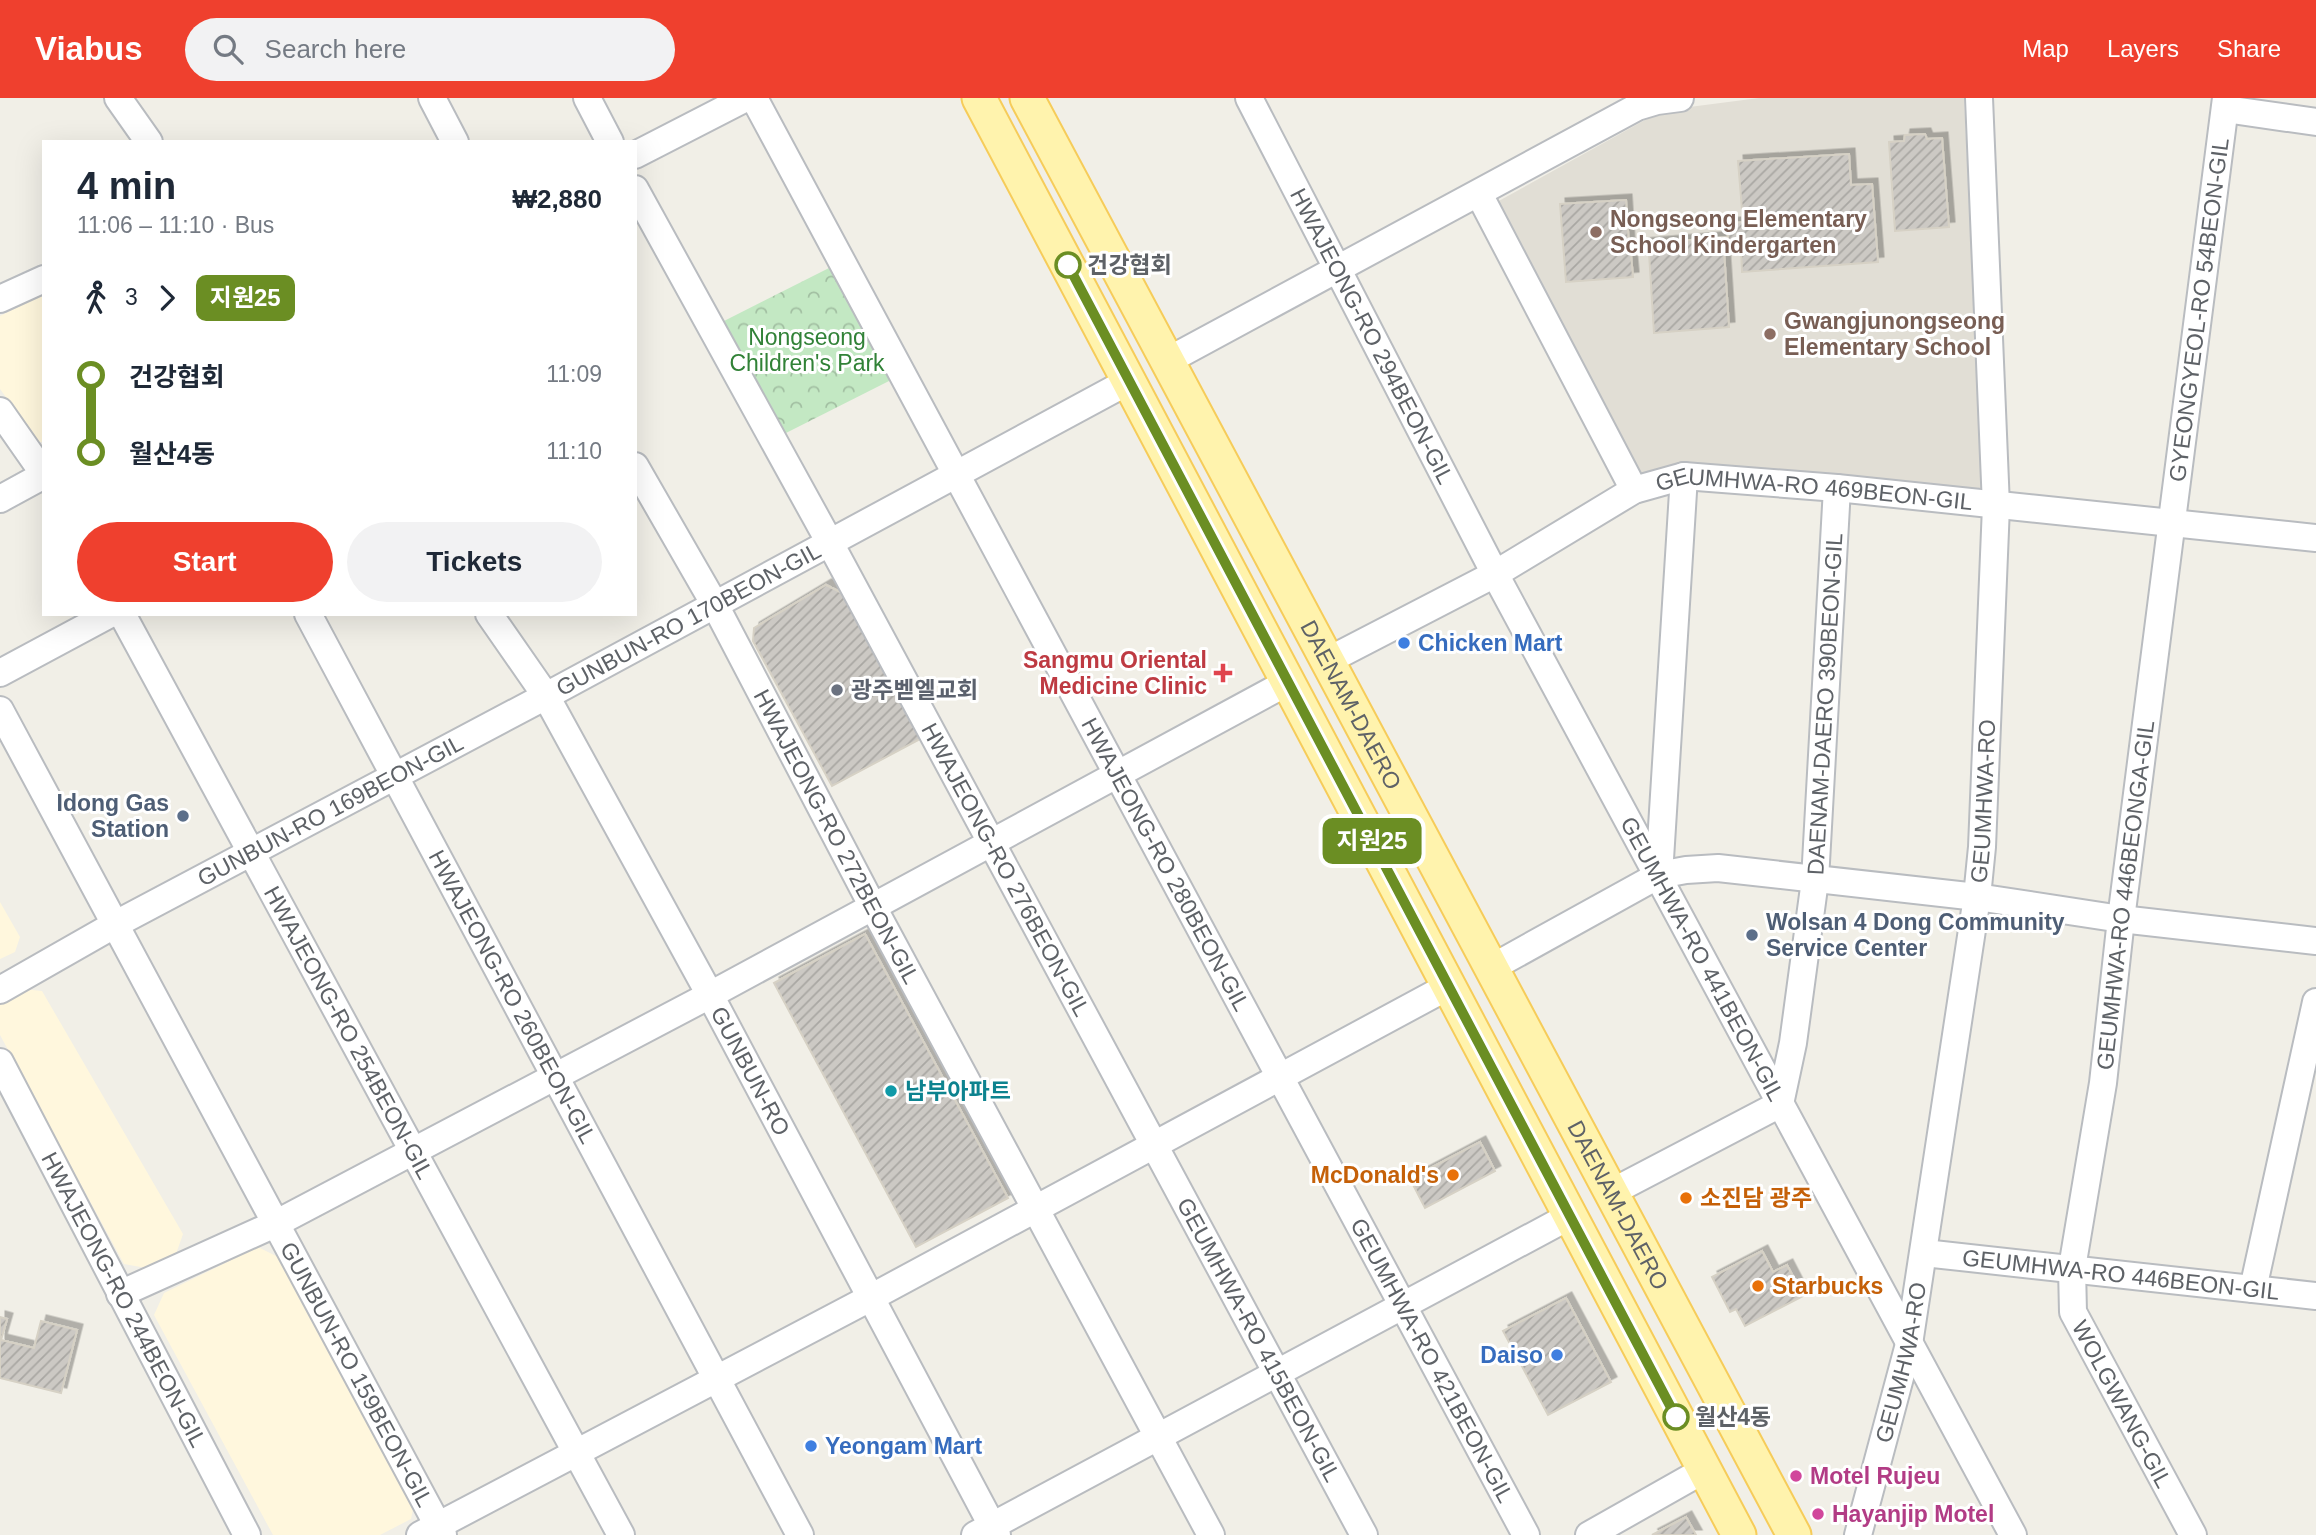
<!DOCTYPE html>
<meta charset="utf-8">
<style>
body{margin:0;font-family:Helvetica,"Noto Sans KR",sans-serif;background:#f2f2f3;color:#1f2937;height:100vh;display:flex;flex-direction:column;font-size:26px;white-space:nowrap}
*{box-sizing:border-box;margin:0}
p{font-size:23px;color:#747a83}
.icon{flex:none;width:38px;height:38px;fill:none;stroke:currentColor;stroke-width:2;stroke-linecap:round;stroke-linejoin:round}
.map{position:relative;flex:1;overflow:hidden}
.panel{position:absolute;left:42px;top:42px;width:595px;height:476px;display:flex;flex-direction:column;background:#fff;border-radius:0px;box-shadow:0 7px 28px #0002}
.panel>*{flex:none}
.badge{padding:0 14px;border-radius:10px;font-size:24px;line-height:46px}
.map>.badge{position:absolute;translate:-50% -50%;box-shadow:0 0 0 4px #fff}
.legs{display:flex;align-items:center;gap:10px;height:77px;padding:0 35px;font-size:23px}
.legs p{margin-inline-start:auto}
.summary{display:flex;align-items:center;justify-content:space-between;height:119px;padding:0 35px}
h1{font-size:38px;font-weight:800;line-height:52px}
.action{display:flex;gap:14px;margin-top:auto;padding:14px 35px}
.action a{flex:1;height:80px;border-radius:42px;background:#ef402e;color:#fff;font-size:28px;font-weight:800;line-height:80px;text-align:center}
.action a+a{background:#f2f2f3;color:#1f2937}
ul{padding:0 35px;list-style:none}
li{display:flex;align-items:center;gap:24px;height:77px;font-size:26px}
li i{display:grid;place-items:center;width:10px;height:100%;margin:0 9px;background:currentColor}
li i::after{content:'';width:18px;height:18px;margin:-9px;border:5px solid;border-radius:50%;background:#fff}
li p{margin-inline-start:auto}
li:first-child i{background:linear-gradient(#0000 50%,currentColor 0)}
li:last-child i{background:linear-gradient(currentColor 50%,#0000 0)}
header{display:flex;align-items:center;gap:42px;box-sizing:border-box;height:98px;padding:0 35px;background:#ef402e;color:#fff}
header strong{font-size:33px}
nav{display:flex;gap:38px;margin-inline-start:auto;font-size:24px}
.search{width:490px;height:63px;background:#f2f2f3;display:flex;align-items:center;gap:18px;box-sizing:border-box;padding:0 24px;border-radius:38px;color:#747a83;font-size:26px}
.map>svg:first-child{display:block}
.commercial{fill:#fff7dd}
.education{fill:#e1ded5}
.park{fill:url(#park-crowns)}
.building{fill:url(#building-hatch);stroke:#d6d1c5;stroke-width:2;filter:url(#shadow)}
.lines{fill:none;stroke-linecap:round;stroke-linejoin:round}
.minor-casing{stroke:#b9bcc0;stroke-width:30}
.major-casing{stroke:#f6cc5a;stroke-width:37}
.minor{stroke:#fff;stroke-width:26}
.major{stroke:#fff3ad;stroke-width:33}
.line-1-casing{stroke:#fff;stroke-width:16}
.line-1{stroke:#6b8e23;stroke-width:10}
.education-dot{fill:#8d6e63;stroke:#fff;stroke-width:2.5}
.stop-1-dot{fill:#fff;stroke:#6b8e23;stroke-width:3.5}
.shop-dot{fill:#3f7fe0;stroke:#fff;stroke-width:2.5}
.health-dot{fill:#e0444e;stroke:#fff;stroke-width:2.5}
.worship-dot{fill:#6b7280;stroke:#fff;stroke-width:2.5}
.service-dot{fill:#5c6f8a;stroke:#fff;stroke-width:2.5}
.culture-dot{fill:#0f9aa8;stroke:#fff;stroke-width:2.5}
.food-dot{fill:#e8710a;stroke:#fff;stroke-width:2.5}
.hotel-dot{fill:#d1479c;stroke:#fff;stroke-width:2.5}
.labels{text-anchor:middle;stroke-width:6;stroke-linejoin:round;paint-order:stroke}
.education-label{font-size:23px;font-weight:bold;fill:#785e54;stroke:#fff;text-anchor:start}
.stop-label{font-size:23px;font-weight:bold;fill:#5e6267;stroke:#fff;text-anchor:start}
.street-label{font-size:23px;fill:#5e6267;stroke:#fff}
.park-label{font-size:23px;fill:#318237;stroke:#fff}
.shop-label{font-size:23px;font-weight:bold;fill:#366cbe;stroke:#fff;text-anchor:start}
.health-label{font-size:23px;font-weight:bold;fill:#be3a42;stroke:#fff;text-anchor:end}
.worship-label{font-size:23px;font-weight:bold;fill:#5b616d;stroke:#fff;text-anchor:start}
.service-label{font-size:23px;font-weight:bold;fill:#4e5e75;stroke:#fff;text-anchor:end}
.culture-label{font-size:23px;font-weight:bold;fill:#0d838f;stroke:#fff;text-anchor:start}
.food-label{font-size:23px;font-weight:bold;fill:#c56008;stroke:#fff;text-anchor:start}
.hotel-label{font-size:23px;font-weight:bold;fill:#b23c85;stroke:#fff;text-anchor:start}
</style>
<header>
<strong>Viabus</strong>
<div class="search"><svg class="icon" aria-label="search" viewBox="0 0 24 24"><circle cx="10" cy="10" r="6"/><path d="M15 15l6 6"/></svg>Search here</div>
<nav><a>Map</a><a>Layers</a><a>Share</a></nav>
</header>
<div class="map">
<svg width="2316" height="1437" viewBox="0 0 2316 1437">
<defs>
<pattern id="park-crowns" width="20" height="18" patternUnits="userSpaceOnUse" patternTransform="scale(1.75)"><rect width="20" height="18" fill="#c3e8c3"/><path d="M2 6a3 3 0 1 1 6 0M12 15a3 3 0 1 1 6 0" fill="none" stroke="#a2bfa2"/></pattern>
<pattern id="building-hatch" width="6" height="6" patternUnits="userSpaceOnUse" patternTransform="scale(1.75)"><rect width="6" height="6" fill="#ccc9c4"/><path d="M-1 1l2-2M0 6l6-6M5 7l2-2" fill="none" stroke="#a9a7a3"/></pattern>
<filter id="shadow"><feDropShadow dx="5.5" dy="-5.5" stdDeviation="0" flood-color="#0004"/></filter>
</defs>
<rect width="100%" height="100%" fill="#f1efe7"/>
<path class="commercial" d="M44,196V344H39L0,291V218Z
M0,804L20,839L15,854L0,861Z
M23,891L42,893L183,1136L176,1156L146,1170L124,1166L0,937V903Z
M258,1149L278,1159L414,1406L411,1421L380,1437H273L154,1217L164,1195Z"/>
<path class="education" d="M1759,0H1964L1983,394L1749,370L1693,368L1638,382L1497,104L1645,22L1674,11Z"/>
<path class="park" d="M833,168L891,282L782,337L724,223Z"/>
<path class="building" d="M1925,36L1927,41L1942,40L1949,129L1895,133L1889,44L1904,43L1905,37Z
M1849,56L1851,87L1872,86L1878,164L1742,174L1741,151L1724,153L1729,229L1654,235L1649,155L1631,157L1633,179L1566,184L1560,106L1626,102L1629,147L1728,139L1727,126L1743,124L1738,63Z
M826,487L842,495L920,641L832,688L753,543L754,530Z
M865,836L1008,1100L916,1149L774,885Z
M1480,1044L1495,1073L1425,1110L1410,1081Z
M1762,1153L1773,1174L1787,1167L1803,1198L1745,1228L1736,1211L1730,1214L1712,1179Z
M1566,1200L1611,1284L1548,1317L1503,1233Z
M0,1219L7,1221L1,1242L34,1250L41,1223L77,1232L61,1295L0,1280Z
M1686,1419L1696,1437H1652Z"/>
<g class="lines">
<defs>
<g id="minor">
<path d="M118,0L149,44"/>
<path d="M432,0L455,44"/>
<path d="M587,0L610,44"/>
<path id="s1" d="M754,0L1526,1437"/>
<path id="s2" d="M1249,0L1495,476L2013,1437"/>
<path d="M2225,11L2316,24"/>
<path d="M635,57L746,0"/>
<path id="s3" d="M635,91L830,445L1364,1437"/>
<path d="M1479,96L1634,392"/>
<path d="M0,201L44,181"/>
<path d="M1167,263L1637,9L1657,3L1680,0"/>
<path d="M0,313L44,376"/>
<path id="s4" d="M635,368L715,507L873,809L1211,1437"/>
<path d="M0,401L44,377"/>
<path id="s5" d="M122,516L621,1437"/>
<path id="s6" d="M308,516L800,1437"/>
<path id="s7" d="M489,516L546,598L710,897L997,1437"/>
<path id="s8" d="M1327,563L1495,476L1634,392L1684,378L1837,390L2316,440"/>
<path d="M0,575L110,516"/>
<path id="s9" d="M0,612L443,1437"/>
<path d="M1659,777L1684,378"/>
<path d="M1491,870L1659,777L1686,772L1718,770L1977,799L2121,821L2316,843"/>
<path id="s10" d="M0,892L114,827L546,598L1129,283"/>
<path id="s11" d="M0,964L247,1437"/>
<path id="s12" d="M1610,1095L1780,1006L1793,945L1815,782L1837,390"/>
<path id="s13" d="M1924,1155L2316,1198"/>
<path d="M2253,1191L2316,904"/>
<path d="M120,1196L275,1126L710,897L1288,584"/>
<path d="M420,1437L872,1199L1449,888"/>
<path d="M975,1437L1570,1118"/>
<path d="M1589,1437L1704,1372"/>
<path id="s14" d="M1858,1437L1909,1246L1977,799L1982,749L1996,408L1979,0"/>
<path id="s15" d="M2193,1437L2073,1214L2072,1170L2103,985L2121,821L2226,0"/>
</g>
<g id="major">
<path d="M979,0L1739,1437"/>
<path id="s16" d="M1027,0L1794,1437"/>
</g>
</defs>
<use href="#minor" class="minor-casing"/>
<use href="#major" class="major-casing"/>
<use href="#minor" class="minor"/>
<use href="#major" class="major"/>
</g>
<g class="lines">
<defs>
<path id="line-1" d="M1068,167L1676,1319"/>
</defs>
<use href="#line-1" class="line-1-casing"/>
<use href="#line-1" class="line-1"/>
</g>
<g class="education-dot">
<circle cx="1596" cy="134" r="7"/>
<circle cx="1770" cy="236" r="7"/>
</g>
<g class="stop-1-dot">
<circle cx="1068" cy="167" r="12"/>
<circle cx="1676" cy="1319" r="12"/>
</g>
<g class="shop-dot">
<circle cx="1404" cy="545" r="7"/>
<circle cx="1557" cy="1257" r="7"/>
<circle cx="811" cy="1348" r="7"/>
</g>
<path class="health-dot" d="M1219.5 564.5h7v7h7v7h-7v7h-7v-7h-7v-7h7z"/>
<circle class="worship-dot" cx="837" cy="592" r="7"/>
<g class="service-dot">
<circle cx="183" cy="718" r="7"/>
<circle cx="1752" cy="837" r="7"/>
</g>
<circle class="culture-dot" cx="891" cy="993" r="7"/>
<g class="food-dot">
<circle cx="1453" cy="1077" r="7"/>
<circle cx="1686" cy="1100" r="7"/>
<circle cx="1758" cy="1188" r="7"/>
</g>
<g class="hotel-dot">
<circle cx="1796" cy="1378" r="7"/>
<circle cx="1818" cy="1416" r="7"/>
</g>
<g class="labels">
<g class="education-label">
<text x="1610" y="129">Nongseong Elementary<tspan x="1610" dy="26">School Kindergarten</tspan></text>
<text x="1784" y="231">Gwangjunongseong<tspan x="1784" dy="26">Elementary School</tspan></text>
</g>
<g class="stop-label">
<text x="1087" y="175">건강협회</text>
<text x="1695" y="1327">월산4동</text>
</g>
<g class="street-label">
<text dy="8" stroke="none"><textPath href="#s15" startOffset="1264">GYEONGYEOL-RO 54BEON-GIL</textPath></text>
<text dy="8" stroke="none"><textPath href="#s2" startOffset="268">HWAJEONG-RO 294BEON-GIL</textPath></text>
<text dy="8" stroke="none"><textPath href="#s8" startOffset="534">GEUMHWA-RO 469BEON-GIL</textPath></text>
<text dy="8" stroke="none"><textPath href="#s10" startOffset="782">GUNBUN-RO 170BEON-GIL</textPath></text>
<text dy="8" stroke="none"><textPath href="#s16" startOffset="688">DAENAM-DAERO</textPath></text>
<text dy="8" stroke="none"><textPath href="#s12" startOffset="595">DAENAM-DAERO 390BEON-GIL</textPath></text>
<text dy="8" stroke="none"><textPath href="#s14" startOffset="746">GEUMHWA-RO</textPath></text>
<text dy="8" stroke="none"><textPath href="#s10" startOffset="376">GUNBUN-RO 169BEON-GIL</textPath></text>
<text dy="8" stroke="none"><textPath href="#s4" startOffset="422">HWAJEONG-RO 272BEON-GIL</textPath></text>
<text dy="8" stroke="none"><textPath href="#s1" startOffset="870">HWAJEONG-RO 280BEON-GIL</textPath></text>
<text dy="8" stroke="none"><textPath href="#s3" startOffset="775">HWAJEONG-RO 276BEON-GIL</textPath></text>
<text dy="8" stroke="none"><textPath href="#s15" startOffset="674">GEUMHWA-RO 446BEONGA-GIL</textPath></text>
<text dy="8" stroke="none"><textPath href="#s2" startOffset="973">GEUMHWA-RO 441BEON-GIL</textPath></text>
<text dy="8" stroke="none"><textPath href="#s6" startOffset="434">HWAJEONG-RO 260BEON-GIL</textPath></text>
<text dy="8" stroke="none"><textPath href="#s5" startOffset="476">HWAJEONG-RO 254BEON-GIL</textPath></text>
<text dy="8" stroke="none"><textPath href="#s7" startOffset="527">GUNBUN-RO</textPath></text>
<text dy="8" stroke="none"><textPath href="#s16" startOffset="1255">DAENAM-DAERO</textPath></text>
<text dy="8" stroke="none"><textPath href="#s13" startOffset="198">GEUMHWA-RO 446BEON-GIL</textPath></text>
<text dy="8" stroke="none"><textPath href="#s11" startOffset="268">HWAJEONG-RO 244BEON-GIL</textPath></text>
<text dy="8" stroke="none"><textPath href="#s3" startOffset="1309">GEUMHWA-RO 415BEON-GIL</textPath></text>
<text dy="8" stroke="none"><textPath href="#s1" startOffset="1433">GEUMHWA-RO 421BEON-GIL</textPath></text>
<text dy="8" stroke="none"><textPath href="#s14" startOffset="178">GEUMHWA-RO</textPath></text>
<text dy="8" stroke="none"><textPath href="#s9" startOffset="754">GUNBUN-RO 159BEON-GIL</textPath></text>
<text transform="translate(2122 1306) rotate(62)" y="8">WOLGWANG-GIL</text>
</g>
<g class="park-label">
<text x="807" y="247">Nongseong<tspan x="807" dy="26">Children's Park</tspan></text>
</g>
<g class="shop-label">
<text x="1418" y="553">Chicken Mart</text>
<text x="1543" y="1265" text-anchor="end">Daiso</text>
<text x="825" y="1356">Yeongam Mart</text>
</g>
<g class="health-label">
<text x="1207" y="570">Sangmu Oriental<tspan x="1207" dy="26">Medicine Clinic</tspan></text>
</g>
<g class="worship-label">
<text x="851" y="600">광주벧엘교회</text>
</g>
<g class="service-label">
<text x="169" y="713">Idong Gas<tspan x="169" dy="26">Station</tspan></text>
<text x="1766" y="832" text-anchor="start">Wolsan 4 Dong Community<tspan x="1766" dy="26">Service Center</tspan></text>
</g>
<g class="culture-label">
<text x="905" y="1001">남부아파트</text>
</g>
<g class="food-label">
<text x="1439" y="1085" text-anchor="end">McDonald's</text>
<text x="1700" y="1108">소진담 광주</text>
<text x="1772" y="1196">Starbucks</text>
</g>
<g class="hotel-label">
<text x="1810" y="1386">Motel Rujeu</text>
<text x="1832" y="1424">Hayanjip Motel</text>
</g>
</g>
</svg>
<b class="badge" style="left:1372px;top:743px;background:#6b8e23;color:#fff">지원25</b>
<section class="panel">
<div class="summary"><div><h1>4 min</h1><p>11:06 – 11:10 · Bus</p></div><b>₩2,880</b></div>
<div class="legs"><svg class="icon" aria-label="walk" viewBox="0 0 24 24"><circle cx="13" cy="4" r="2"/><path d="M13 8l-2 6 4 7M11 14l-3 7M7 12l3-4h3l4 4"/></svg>3<svg class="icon" aria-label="forward" viewBox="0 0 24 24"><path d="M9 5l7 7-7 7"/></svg><b class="badge" style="background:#6b8e23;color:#fff">지원25</b></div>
<ul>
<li><i style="color:#6b8e23"></i><b>건강협회</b><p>11:09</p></li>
<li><i style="color:#6b8e23"></i><b>월산4동</b><p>11:10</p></li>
</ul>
<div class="action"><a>Start</a><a>Tickets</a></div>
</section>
</div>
